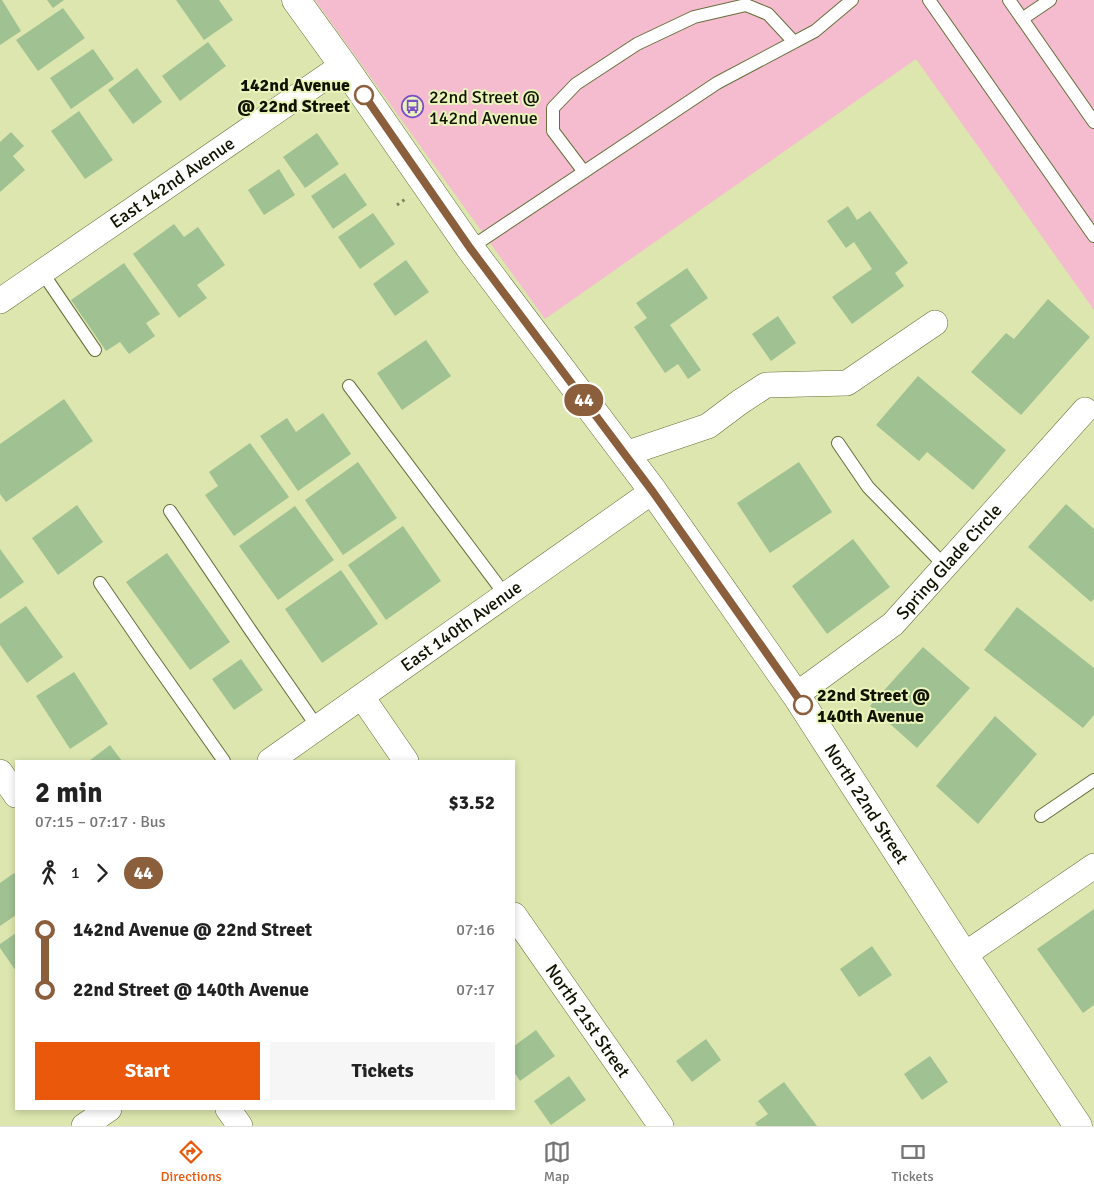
<!DOCTYPE html>
<meta charset="utf-8">
<style>
body{margin:0;font-family:Signika,sans-serif;background:#f6f6f6;color:#222;height:100vh;display:flex;flex-direction:column;font-size:19px;white-space:nowrap}
*{box-sizing:border-box;margin:0}
p{font-size:16px;color:#767676}
.icon{flex:none;width:28px;height:28px;fill:none;stroke:currentColor;stroke-width:2;stroke-linecap:round;stroke-linejoin:round}
.map{position:relative;flex:1;overflow:hidden}
.details{position:absolute;left:15px;top:760px;width:500px;height:350px;display:flex;flex-direction:column;background:#fff;border-radius:0px;box-shadow:0 2px 8px #0003}
.details>*{flex:none}
.badge{padding:0 10px;border-radius:16px;font-size:18px;line-height:32px}
.map>.badge{position:absolute;translate:-50% -50%;box-shadow:0 0 0 2px #fff}
.legs{display:flex;align-items:center;gap:8px;height:55px;padding:0 20px;font-size:16px}
.legs p{margin-inline-start:auto}
.overview{display:flex;align-items:center;justify-content:space-between;height:85px;padding:0 20px}
h1{font-size:28px;font-weight:700;line-height:38px}
.button{display:flex;gap:10px;margin-top:auto;padding:10px 20px}
.button a{flex:1;height:58px;border-radius:0px;background:#ea580c;color:#fff;font-size:20px;font-weight:700;line-height:58px;text-align:center}
.button a+a{background:#f6f6f6;color:#222}
ul{padding:0 20px;list-style:none}
li{display:flex;align-items:center;gap:18px;height:60px;font-size:19px}
li i{display:grid;place-items:center;width:8px;height:100%;margin:0 6px;background:currentColor}
li i::after{content:'';width:12px;height:12px;margin:-6px;border:4px solid;border-radius:50%;background:#fff}
li p{margin-inline-start:auto}
li:first-child i{background:linear-gradient(#0000 50%,currentColor 0)}
li:last-child i{background:linear-gradient(currentColor 50%,#0000 0)}
.dock{display:flex;justify-content:space-around;align-items:center;height:70px;border-top:1px solid #e0e0e0;background:#fff;font-size:14px;color:#767676}
.dock a{display:grid;justify-items:center;gap:2px}
.dock .active{color:#ea580c}
.map>svg:first-child{display:block}
.green{fill:#f5bbcf}
.building{fill:#a0c293}
.lines{fill:none;stroke-linecap:round;stroke-linejoin:round}
.service-casing{stroke:#67703c;stroke-width:14}
.minor-casing{stroke:#67703c;stroke-width:26}
.tertiary-casing{stroke:#67703c;stroke-width:29}
.path{stroke:#7d835d;stroke-width:3;stroke-dasharray:2.5 4;stroke-linecap:butt}
.service{stroke:#fff;stroke-width:12}
.minor{stroke:#fff;stroke-width:25}
.tertiary{stroke:#fff;stroke-width:28}
.line-1-casing{stroke:#fff;stroke-width:11}
.line-1{stroke:#8b5e3c;stroke-width:8}
.stop-1-dot{fill:#fff;stroke:#8b5e3c;stroke-width:2.5}
.labels{text-anchor:middle;stroke-width:4;stroke-linejoin:round;paint-order:stroke}
.stop-label{font-size:18px;font-weight:bold;fill:#111301;stroke:#e9f4bb;text-anchor:end}
.poi-label{font-size:18px;fill:#111301;stroke:#e9f4bb;text-anchor:start}
.street-label{font-size:18px;fill:#111301;stroke:#e9f4bb}
</style>
<div class="map">
<svg width="1094" height="1126" viewBox="0 0 1094 1126">
<rect width="100%" height="100%" fill="#dce6ae"/>
<path class="green" d="M315,0H1094V310L916,59L545,319Z"/>
<path class="building" d="M0,0H2L21,31L0,45Z
M47,0H64L53,8Z
M176,0H219L233,20L204,40Z
M63,8L85,38L38,71L16,40Z
M208,42L226,66L180,101L162,76Z
M93,49L114,79L71,109L50,78Z
M137,68L162,102L133,124L108,90Z
M79,111L113,160L85,179L51,131Z
M11,132L24,146L13,156L25,170L0,192V142Z
M317,133L339,164L305,188L283,157Z
M279,169L295,195L264,215L248,190Z
M345,173L367,205L333,229L311,196Z
M848,206L857,220L870,211L908,263L895,273L904,286L852,324L832,297L872,269L854,242L846,248L827,221Z
M373,213L395,244L360,269L338,237Z
M174,224L184,237L198,227L225,265L197,285L207,298L179,318L133,254Z
M406,260L429,292L395,316L373,284Z
M124,263L160,314L146,323L155,336L129,354L120,342L106,351L71,300Z
M687,268L708,298L670,325L701,370L688,379L678,364L665,373L634,327L647,318L636,303Z
M1048,299L1090,337L1021,415L971,372L1006,333L1014,339Z
M778,316L796,343L771,361L752,334Z
M426,340L451,376L402,410L377,373Z
M918,376L1006,450L973,490L927,452L919,461L876,425Z
M64,399L93,441L6,502L0,494V444Z
M323,413L351,454L298,491L260,436L287,418L296,432Z
M250,443L289,497L234,536L205,495L218,486L209,472Z
M358,462L397,518L343,555L305,500Z
M799,462L832,512L770,553L737,503Z
M1066,504L1094,529V599L1091,602L1028,547Z
M77,505L103,542L58,575L32,538Z
M295,506L334,560L278,600L239,546Z
M403,526L441,581L386,620L348,565Z
M853,539L890,587L827,634L792,586Z
M0,549L24,582L0,599Z
M167,553L230,642L190,670L126,582Z
M341,570L378,624L322,663L285,609Z
M26,606L63,657L27,683L0,645V624Z
M1017,607L1094,668V715L1083,728L984,650Z
M923,647L970,688L917,748L870,706Z
M241,659L263,690L234,710L212,679Z
M74,672L108,724L70,749L36,696Z
M995,716L1037,754L978,824L936,786Z
M110,745L122,761H89Z
M14,873L16,876V915L0,926V883Z
M1094,909V1005L1083,1013L1037,949Z
M16,933V971L0,948V944Z
M872,946L892,975L859,997L840,969Z
M536,1030L555,1056L520,1081L514,1072V1046Z
M706,1039L721,1060L692,1082L676,1061Z
M930,1056L948,1082L922,1100L904,1074Z
M569,1076L586,1100L551,1125L534,1101Z
M784,1082L817,1126H757L755,1123L768,1114L758,1101Z"/>
<g class="lines">
<defs>
<path id="service" d="M929,0L1094,236
M1009,0L1094,122
M1022,19L1050,0
M584,172L553,131V108L576,84L637,44L694,17L746,5L768,14L794,42
M470,248L717,83L815,31L852,0
M42,272L95,350
M349,386L506,596
M838,443L868,487L945,566
M170,511L251,631L318,728
M100,583L146,650L224,761
M1041,816L1094,780"/>
<g id="minor">
<path id="s1" d="M0,301L343,65"/>
<path d="M625,454L708,426L740,402L766,385L847,383L935,323"/>
<path id="s2" d="M796,695L893,624L1085,410"/>
<path d="M362,697L406,761"/>
<path id="s3" d="M270,761L653,491"/>
<path d="M0,772L16,795"/>
<path id="s4" d="M514,915L661,1126"/>
<path d="M964,955L1094,866"/>
<path d="M228,1109L240,1126"/>
<path d="M84,1126L109,1109"/>
</g>
<g id="tertiary">
<path id="s5" d="M296,0L343,65L470,248L653,491L796,695L964,955L1078,1126"/>
</g>
</defs>
<use href="#service" class="service-casing"/>
<use href="#minor" class="minor-casing"/>
<use href="#tertiary" class="tertiary-casing"/>
<path class="path" d="M397,205L407,198"/>
<use href="#service" class="service"/>
<use href="#minor" class="minor"/>
<use href="#tertiary" class="tertiary"/>
</g>
<g class="lines">
<defs>
<path id="line-1" d="M364,95L470,248L653,492L803,705"/>
</defs>
<use href="#line-1" class="line-1-casing"/>
<use href="#line-1" class="line-1"/>
</g>
<defs>
<symbol id="bus-ring" viewBox="-11 -11 22 22"><circle r="9.5" fill="#e9f4bb" stroke="#7b4fc8" stroke-width="1.5"/><path d="M-5-6H5V4H4V6H2V4H-2V6H-4V4H-5ZM-3.5-4V0h7V-4ZM-3.5 1.2v1.5H-2V1.2ZM2 1.2v1.5H3.5V1.2Z" fill="#7b4fc8"/></symbol>
</defs>
<g fill-rule="evenodd">
<use href="#bus-ring" x="400" y="94" width="25" height="25"/>
</g>
<g class="stop-1-dot">
<circle cx="364" cy="95" r="9"/>
<circle cx="803" cy="705" r="9"/>
</g>
<g class="labels">
<g class="stop-label">
<text x="350" y="91">142nd Avenue<tspan x="350" dy="21">@ 22nd Street</tspan></text>
<text x="817" y="701" text-anchor="start">22nd Street @<tspan x="817" dy="21">140th Avenue</tspan></text>
</g>
<g class="poi-label">
<text x="429" y="103">22nd Street @<tspan x="429" dy="21">142nd Avenue</tspan></text>
</g>
<g class="street-label">
<text dy="6" stroke="none"><textPath href="#s1" startOffset="209">East 142nd Avenue</textPath></text>
<text dy="6" stroke="none"><textPath href="#s2" startOffset="204">Spring Glade Circle</textPath></text>
<text dy="6" stroke="none"><textPath href="#s3" startOffset="234">East 140th Avenue</textPath></text>
<text dy="6" stroke="none"><textPath href="#s5" startOffset="986">North 22nd Street</textPath></text>
<text dy="6" stroke="none"><textPath href="#s4" startOffset="129">North 21st Street</textPath></text>
</g>
</g>
</svg>
<b class="badge" style="left:584px;top:400px;background:#8b5e3c;color:#fff">44</b>
<section class="details">
<div class="overview"><div><h1>2 min</h1><p>07:15 – 07:17 · Bus</p></div><b>$3.52</b></div>
<div class="legs"><svg class="icon" aria-label="walk" viewBox="0 0 24 24"><circle cx="13" cy="4" r="2"/><path d="M13 8l-2 6 4 7M11 14l-3 7M7 12l3-4h3l4 4"/></svg>1<svg class="icon" aria-label="forward" viewBox="0 0 24 24"><path d="M9 5l7 7-7 7"/></svg><b class="badge" style="background:#8b5e3c;color:#fff">44</b></div>
<ul>
<li><i style="color:#8b5e3c"></i><b>142nd Avenue @ 22nd Street</b><p>07:16</p></li>
<li><i style="color:#8b5e3c"></i><b>22nd Street @ 140th Avenue</b><p>07:17</p></li>
</ul>
<div class="button"><a>Start</a><a>Tickets</a></div>
</section>
</div>
<nav class="dock">
<a class="active"><svg class="icon" aria-label="directions" viewBox="0 0 24 24"><path d="M12 3l9 9-9 9-9-9zM9 14v-3h6M13 9l2 2-2 2"/></svg>Directions</a>
<a><svg class="icon" aria-label="map" viewBox="0 0 24 24"><path d="M3 6l6-2 6 2 6-2v14l-6 2-6-2-6 2zM9 4v14M15 6v14"/></svg>Map</a>
<a><svg class="icon" aria-label="tickets" viewBox="0 0 24 24"><path d="M3 7h18v10H3zM15 7v10"/></svg>Tickets</a>
</nav>
